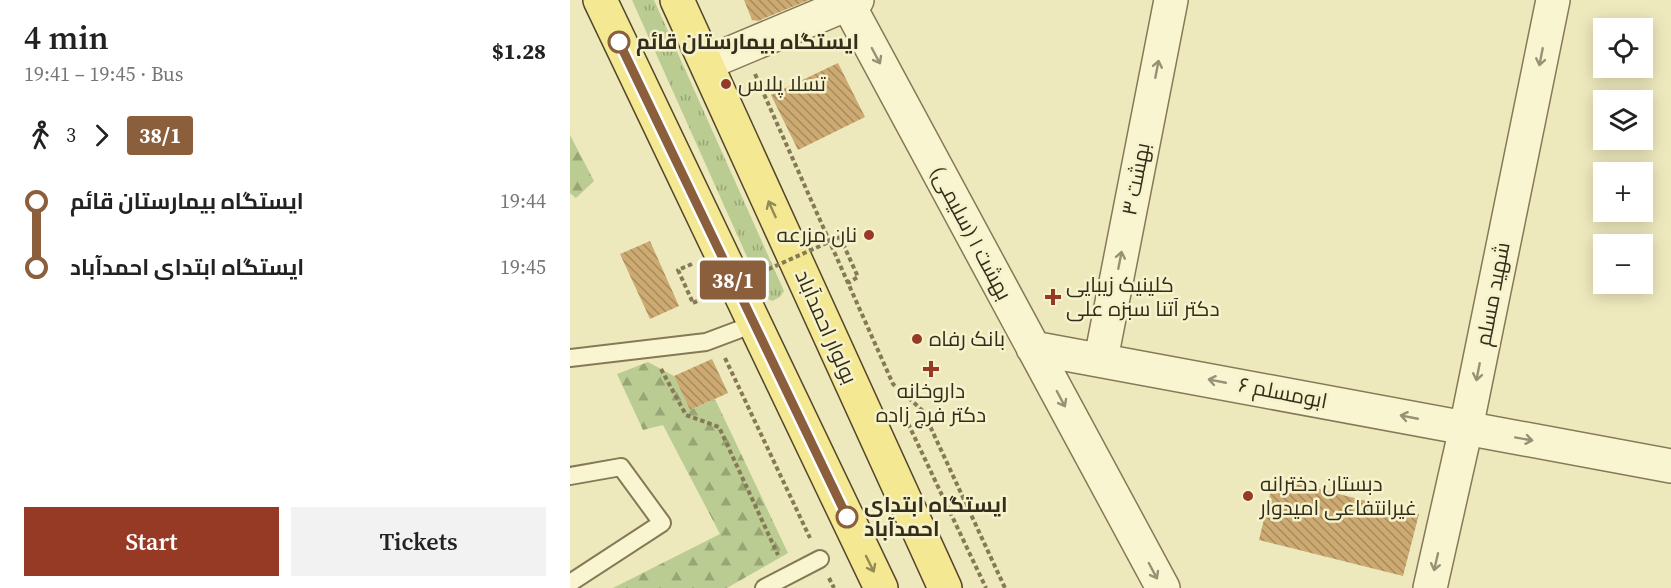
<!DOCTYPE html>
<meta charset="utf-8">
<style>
body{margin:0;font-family:"Source Serif 4",Cairo,serif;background:#f2f2f2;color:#222;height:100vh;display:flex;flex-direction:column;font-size:22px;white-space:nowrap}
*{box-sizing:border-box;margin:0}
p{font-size:20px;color:#767676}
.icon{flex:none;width:33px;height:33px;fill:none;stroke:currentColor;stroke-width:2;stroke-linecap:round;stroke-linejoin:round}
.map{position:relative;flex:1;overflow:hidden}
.panel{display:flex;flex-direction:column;background:#fff;width:570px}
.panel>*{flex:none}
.badge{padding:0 12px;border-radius:4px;font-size:21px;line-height:39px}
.fabs{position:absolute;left:1023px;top:18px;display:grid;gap:12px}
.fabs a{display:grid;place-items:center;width:60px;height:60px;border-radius:0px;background:#fff;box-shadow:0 3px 15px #0003;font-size:30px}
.map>.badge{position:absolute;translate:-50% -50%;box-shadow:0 0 0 3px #fff}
.legs{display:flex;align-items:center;gap:9px;height:66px;padding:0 24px;font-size:20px}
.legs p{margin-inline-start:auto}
.headline{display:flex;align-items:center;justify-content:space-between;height:102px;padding:0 24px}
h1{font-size:33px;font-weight:600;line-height:45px}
.action{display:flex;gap:12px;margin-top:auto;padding:12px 24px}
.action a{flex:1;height:69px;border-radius:0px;background:#963a25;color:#fff;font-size:24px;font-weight:600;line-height:69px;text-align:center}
.action a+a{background:#f2f2f2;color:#222}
ul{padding:0 24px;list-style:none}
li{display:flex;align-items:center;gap:21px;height:66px;font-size:22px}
li i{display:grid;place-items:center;width:9px;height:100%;margin:0 8px;background:currentColor}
li i::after{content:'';width:15px;height:15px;margin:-8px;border:4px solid;border-radius:50%;background:#fff}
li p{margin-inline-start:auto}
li:first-child i{background:linear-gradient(#0000 50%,currentColor 0)}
li:last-child i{background:linear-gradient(currentColor 50%,#0000 0)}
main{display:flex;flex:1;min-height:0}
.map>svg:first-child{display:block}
.grass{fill:url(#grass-tufts)}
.forest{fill:url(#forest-firs)}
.building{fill:url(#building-back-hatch)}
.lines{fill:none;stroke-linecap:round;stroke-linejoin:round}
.service-casing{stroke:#867956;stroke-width:20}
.minor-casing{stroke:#867956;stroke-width:36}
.tertiary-casing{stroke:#867956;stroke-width:36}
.primary-casing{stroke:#53462b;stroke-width:36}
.path{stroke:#867956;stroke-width:4;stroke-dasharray:4.5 3;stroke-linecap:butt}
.service{stroke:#f9f5d0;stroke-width:16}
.minor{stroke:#f9f5d0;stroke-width:33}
.tertiary{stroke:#f9f5d0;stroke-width:33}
.primary{stroke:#f4e892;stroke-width:33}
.path-bridge{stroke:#867956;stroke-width:4;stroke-dasharray:4.5 3;stroke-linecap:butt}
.oneway{stroke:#979176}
.oneway2{stroke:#948a56}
.line-1-casing{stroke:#fff;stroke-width:14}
.line-1{stroke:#8b5e3c;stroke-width:9}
.stop-1-dot{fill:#fff;stroke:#8b5e3c;stroke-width:3}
.poi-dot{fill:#963a25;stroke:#f6f2cc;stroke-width:2}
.labels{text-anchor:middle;stroke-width:5;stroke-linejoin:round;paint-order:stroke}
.stop-label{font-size:21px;font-weight:bold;fill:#352d1b;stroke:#f6f2cc;text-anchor:start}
.poi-label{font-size:21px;fill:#352d1b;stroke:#f6f2cc;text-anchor:start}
.street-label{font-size:21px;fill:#352d1b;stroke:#f6f2cc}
</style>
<main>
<section class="panel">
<div class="headline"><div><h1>4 min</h1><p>19:41 – 19:45 · Bus</p></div><b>$1.28</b></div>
<div class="legs"><svg class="icon" aria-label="walk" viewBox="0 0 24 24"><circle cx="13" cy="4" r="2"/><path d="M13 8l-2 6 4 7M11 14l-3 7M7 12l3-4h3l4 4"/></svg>3<svg class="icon" aria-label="forward" viewBox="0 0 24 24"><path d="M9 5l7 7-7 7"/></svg><b class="badge" style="background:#8b5e3c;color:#fff">38/1</b></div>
<ul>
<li><i style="color:#8b5e3c"></i><b>ایستگاه بیمارستان قائم</b><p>19:44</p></li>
<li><i style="color:#8b5e3c"></i><b>ایستگاه ابتدای احمدآباد</b><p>19:45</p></li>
</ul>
<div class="action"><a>Start</a><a>Tickets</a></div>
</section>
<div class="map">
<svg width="1101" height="588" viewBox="0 0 1101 588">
<defs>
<pattern id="grass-tufts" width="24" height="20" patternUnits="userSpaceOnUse" patternTransform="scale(1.5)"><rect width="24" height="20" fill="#bacc91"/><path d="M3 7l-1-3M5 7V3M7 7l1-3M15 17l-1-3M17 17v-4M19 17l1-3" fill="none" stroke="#98a676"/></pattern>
<pattern id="forest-firs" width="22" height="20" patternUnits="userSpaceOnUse" patternTransform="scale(1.5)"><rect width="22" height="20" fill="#bacc91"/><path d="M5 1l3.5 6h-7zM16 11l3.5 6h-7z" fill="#98a676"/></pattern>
<pattern id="building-back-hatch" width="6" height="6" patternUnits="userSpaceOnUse" patternTransform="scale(1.5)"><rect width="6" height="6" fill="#cdaa72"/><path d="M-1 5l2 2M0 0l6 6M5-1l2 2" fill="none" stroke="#a78b5d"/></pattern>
</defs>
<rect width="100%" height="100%" fill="#eee9bd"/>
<path class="grass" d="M62,0H84L214,291L210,297L202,301L195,297Z"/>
<path class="forest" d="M0,135L24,181L6,198L0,193Z
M78,362L104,376L120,410L145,399L218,553L157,588H43L150,534L93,425L73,430L47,374Z"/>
<path class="building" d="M174,0H239L188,21L182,20Z
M268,63L295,117L228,150L201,95Z
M80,241L109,306L80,319L50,254Z
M142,359L158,393L120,410L104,376Z
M704,478L849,514L833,576L689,540Z"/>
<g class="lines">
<defs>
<path id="service" d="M0,358L136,342L184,324
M0,476L51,467L92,523L0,583
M194,588L250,559"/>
<path id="minor" d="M278,4L593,588
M463,348L1101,466
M531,359L601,0"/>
<path id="tertiary" d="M137,63L287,0
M860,588L896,428L983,0"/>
<path id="primary" d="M30,0L311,588
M107,0L375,588"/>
</defs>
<use href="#service" class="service-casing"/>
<use href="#minor" class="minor-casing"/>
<use href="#tertiary" class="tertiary-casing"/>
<use href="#primary" class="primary-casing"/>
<path class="path" d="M185,74L323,384L353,411L435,588
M270,237L288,277L278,283
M122,264L108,270L123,303
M155,358L240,538
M91,369L116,415L149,427L208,555
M329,412L335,417L416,588
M259,578L264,588"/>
<use href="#service" class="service"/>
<use href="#minor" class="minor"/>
<use href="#tertiary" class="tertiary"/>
<use href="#primary" class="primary"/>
<path class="path-bridge" d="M123,303L270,237"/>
</g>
<defs><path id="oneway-shaft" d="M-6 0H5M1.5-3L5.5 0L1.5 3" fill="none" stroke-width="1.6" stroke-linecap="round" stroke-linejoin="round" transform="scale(1.5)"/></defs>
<g class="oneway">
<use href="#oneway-shaft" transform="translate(306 56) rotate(62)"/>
<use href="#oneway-shaft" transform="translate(971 57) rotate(101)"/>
<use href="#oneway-shaft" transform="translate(587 69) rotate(-79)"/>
<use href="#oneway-shaft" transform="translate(550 260) rotate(-79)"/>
<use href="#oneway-shaft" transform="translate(908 372) rotate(101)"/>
<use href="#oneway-shaft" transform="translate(647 381) rotate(-169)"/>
<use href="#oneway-shaft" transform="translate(491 399) rotate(62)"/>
<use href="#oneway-shaft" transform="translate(839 417) rotate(-169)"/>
<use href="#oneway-shaft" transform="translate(954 439) rotate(10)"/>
<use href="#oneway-shaft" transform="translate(866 562) rotate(103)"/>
<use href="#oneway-shaft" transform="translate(583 571) rotate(62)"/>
</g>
<g class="oneway2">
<use href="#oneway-shaft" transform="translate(202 209) rotate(-114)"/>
<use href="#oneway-shaft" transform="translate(300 564) rotate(64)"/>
</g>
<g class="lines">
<defs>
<path id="line-1" d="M49,42L277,517"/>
</defs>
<use href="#line-1" class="line-1-casing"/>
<use href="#line-1" class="line-1"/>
</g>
<g class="stop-1-dot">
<circle cx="49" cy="42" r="10"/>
<circle cx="277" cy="517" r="10"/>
</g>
<g class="poi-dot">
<circle cx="156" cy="84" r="6"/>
<circle cx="299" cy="235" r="6"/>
<path d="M480 288h6v6h6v6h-6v6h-6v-6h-6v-6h6z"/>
<circle cx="347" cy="339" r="6"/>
<path d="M358 360h6v6h6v6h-6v6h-6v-6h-6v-6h6z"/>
<circle cx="678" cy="496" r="6"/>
</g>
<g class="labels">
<g class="stop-label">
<text x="66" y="49">ایستگاه بیمارستان قائم</text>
<text x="294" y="512">ایستگاه ابتدای<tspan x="294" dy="24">احمدآباد</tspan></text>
</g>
<g class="poi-label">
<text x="168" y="91">تسلا پلاس</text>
<text x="287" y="242" text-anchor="end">نان مزرعه</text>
<text x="496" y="292">کلینیک زیبایی<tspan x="496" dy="24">دکتر آتنا سبزه علی</tspan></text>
<text x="359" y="346">بانک رفاه</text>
<text x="361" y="398" text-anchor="middle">داروخانه<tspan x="361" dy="24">دکتر فرج زاده</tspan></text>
<text x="690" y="491">دبستان دخترانه<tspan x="690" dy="24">غیرانتفاعی امیدوار</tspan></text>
</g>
<g class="street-label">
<text transform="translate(566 179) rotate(-79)" y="7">بهشت ۳</text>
<text transform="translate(401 233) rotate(62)" y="7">بهشت ۱ (سلیمی)</text>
<text transform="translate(923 294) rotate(-79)" y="7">شهید مسلم</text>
<text transform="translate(256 327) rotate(66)" y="7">بولوار احمدآباد</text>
<text transform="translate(713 393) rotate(11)" y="7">ابومسلم ۶</text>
</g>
</g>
</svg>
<div class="fabs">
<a><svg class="icon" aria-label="locate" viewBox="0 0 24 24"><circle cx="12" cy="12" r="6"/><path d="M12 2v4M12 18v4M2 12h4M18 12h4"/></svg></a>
<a><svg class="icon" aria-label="layers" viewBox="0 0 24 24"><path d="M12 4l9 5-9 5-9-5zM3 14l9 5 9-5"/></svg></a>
<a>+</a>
<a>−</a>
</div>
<b class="badge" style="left:163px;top:280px;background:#8b5e3c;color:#fff">38/1</b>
</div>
</main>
